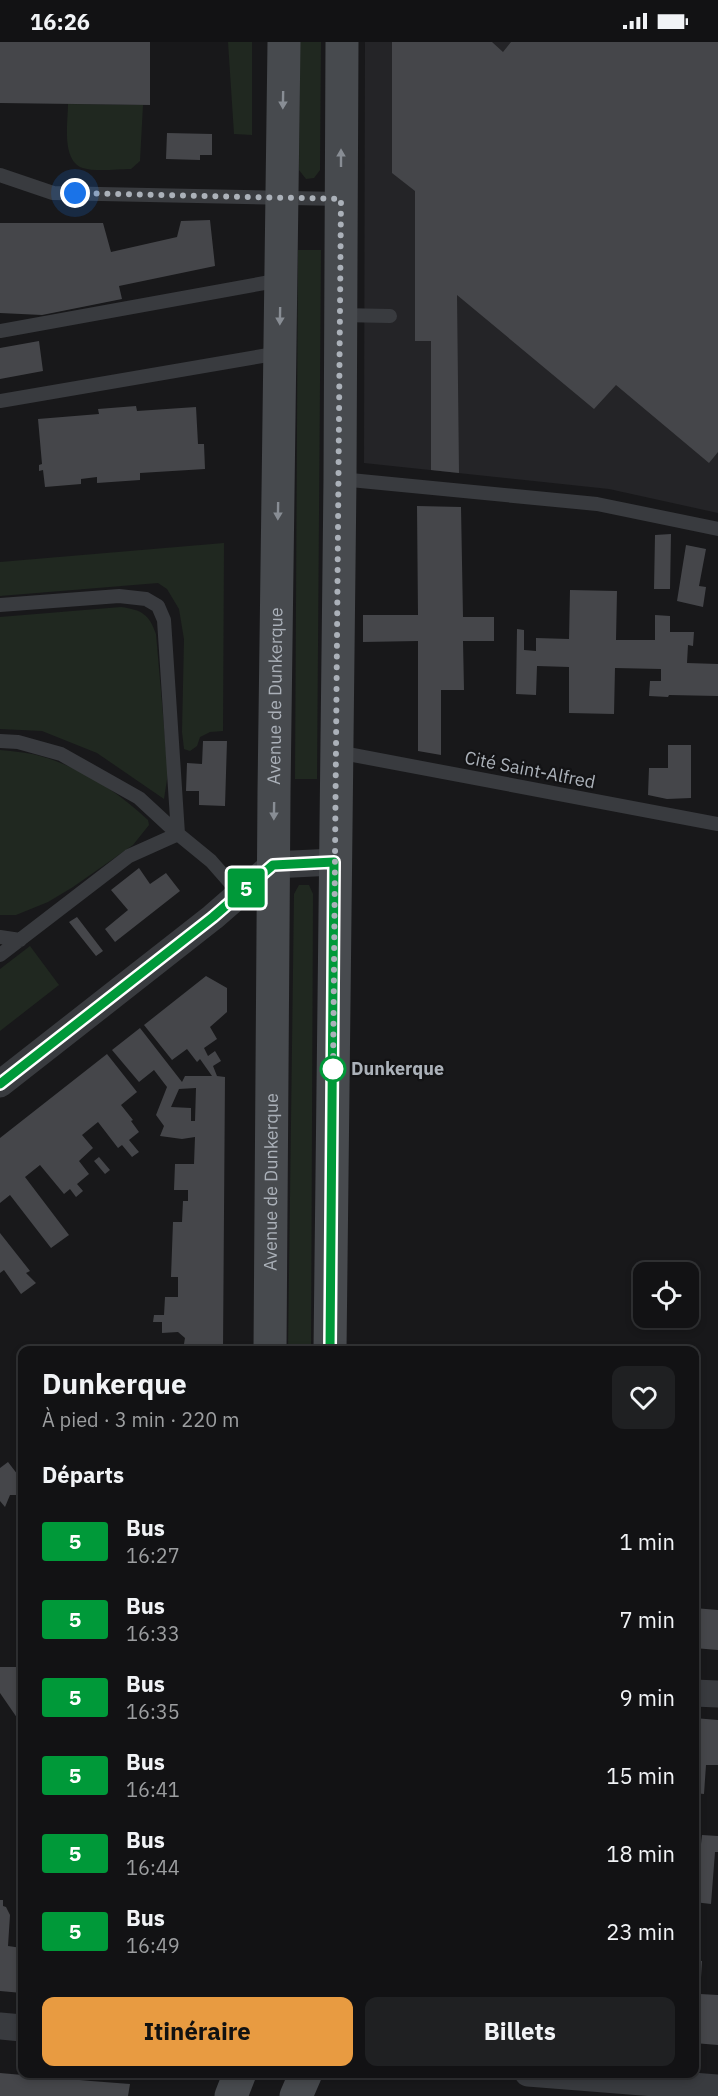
<!DOCTYPE html>
<html lang="fr">
<meta charset="utf-8">
<style>
body{margin:0;font-family:"IBM Plex Sans",sans-serif;background:#1f2022;color:#f1f3f6;height:100vh;display:flex;flex-direction:column;font-size:22px;white-space:nowrap}
*{box-sizing:border-box;margin:0}
p{font-size:20px;color:#9c9ea0}
.icon{flex:none;width:33px;height:33px;fill:none;stroke:currentColor;stroke-width:2;stroke-linecap:round;stroke-linejoin:round}
.map{position:relative;flex:1;overflow:hidden}
.side{position:absolute;left:18px;top:1304px;width:681px;height:732px;display:flex;flex-direction:column;background:#121214;border-radius:12px;box-shadow:0 3px 9px #0003,0 0 0 2px #313234}
.side>*{flex:none}
.badge{padding:0 12px;border-radius:4px;font-size:21px;line-height:39px}
.buttons{position:absolute;left:633px;top:1220px;display:grid;gap:12px}
.buttons a{display:grid;place-items:center;width:66px;height:66px;border-radius:12px;background:#121214;box-shadow:0 3px 9px #0003,0 0 0 2px #313234;font-size:30px}
.you{position:absolute;width:30px;height:30px;margin:-15px;border:4px solid #fff;border-radius:50%;background:#1a73e8;box-shadow:0 0 0 9px #1a73e833}
.map>.badge{position:absolute;translate:-50% -50%;box-shadow:0 0 0 3px #fff}
h2{padding:0 24px;font-size:22px;line-height:54px}
.round{display:grid;place-items:center;flex:none;width:63px;height:63px;border-radius:12px;background:#1f2022}
.head{display:flex;align-items:center;justify-content:space-between;height:102px;padding:0 24px}
h1{font-size:28px;font-weight:700;line-height:45px}
.cta{display:flex;gap:12px;margin-top:auto;padding:12px 24px}
.cta a{flex:1;height:69px;border-radius:12px;background:#e89b41;color:#111;font-size:24px;font-weight:700;line-height:69px;text-align:center}
.cta a+a{background:#1f2022;color:#f1f3f6}
ul{padding:0;list-style:none}
li{display:flex;align-items:center;gap:18px;height:78px;padding:0 24px}
li div{flex:1}
li b{display:block;font-size:22px}
li em{font-style:normal}
li .badge{min-width:66px;font-weight:700;text-align:center}
.status{display:flex;justify-content:space-between;align-items:center;height:42px;padding:0 30px;background:#121214;direction:ltr}
.status svg{height:16px;fill:currentColor}
.map>svg:first-child{display:block}
.built{fill:#242427}
.green{fill:#202820}
.building{fill:#45464a;fill-rule:evenodd}
.lines{fill:none;stroke-linecap:round;stroke-linejoin:round}
.lane{stroke:#393b3f;stroke-width:14}
.street{stroke:#393b3f;stroke-width:27}
.secondary{stroke:#474a4e;stroke-width:33}
.oneway{fill:#888d94}
.line-casing{stroke:#fff;stroke-width:14}
.line{stroke:#009939;stroke-width:9}
.walk{stroke:#abb1b9;stroke-width:6;stroke-dasharray:0 10.8}
.stop-dot{fill:#fff;stroke:#009939;stroke-width:3}
.labels{text-anchor:middle;stroke-width:4.5;stroke-linejoin:round;paint-order:stroke}
.street-label{font-size:18px;fill:#abb1b9;stroke:#131315}
.stop-label{font-size:18px;font-weight:bold;fill:#abb1b9;stroke:#131315;text-anchor:start}
</style>
<div class="status"><b>16:26</b><svg viewBox="0 0 49 12"><path d="M0 12V9h3v3zM5 12V6h3v6zM10 12V3h3v9zM15 12V0h3v12zM26 1h20v11H26zM47 4h2v5h-2z"/></svg></div>
<div class="map">
<svg width="718" height="2054" viewBox="0 0 718 2054">
<rect width="100%" height="100%" fill="#18181a"/>
<path class="built" d="M365,0H718V471L609,447L364,421Z"/>
<path class="green" d="M228,0H252V93L234,92Z
M300,0H321L320,128L314,136L306,137L299,128Z
M68,62L143,63L140,119L131,127C118,127 95,130 83,126C61,119 68,80 68,62Z
M298,208H321L317,737H295Z
M224,501L223,689L210,690L200,695L197,704L190,709L184,707L182,690L184,597L179,567L167,547L158,541L0,554V520Z
M121,565C142,568 149,572 156,592L168,731L164,757L97,711L42,689L0,687V575Z
M0,708C11,709 22,710 32,712C76,722 116,748 148,778L149,783L133,803L73,845L48,860L16,873H0Z
M299,843H309L313,852L311,1308H288L294,852Z
M30,904L59,943L0,989V927Z"/>
<path class="building" d="M0,0H150V63L0,61Z
M392,0H492L503,10L511,0H718V410L709,421L616,343L594,367L457,253L459,431L431,428V299H415V149L392,131Z
M167,91L212,92V113H200V118L166,117Z
M210,178L215,224L119,244L122,257L42,273L0,271V181H103L111,210L177,195L181,179Z
M39,299L43,329L0,337V306Z
M136,364L137,369L196,365L198,402H204L205,427L140,431V438L97,441V435L81,437V442L45,445L43,428L39,429V423L42,422L38,377L99,372L98,367Z
M417,464L461,465L463,575H494V599H463L464,648H441V713L418,709V599L363,600V573H418Z
M671,492L670,547H654L655,493Z
M686,503L706,507L699,544L706,545L703,565L677,559Z
M570,548L617,549L616,598H655V573L670,574V590H694L693,604L688,603L687,621L718,622V654L669,653L668,655L649,654L650,639H661V627L615,626L614,672L569,671V625L537,624L536,653L516,652L517,587L524,588V608L536,609V596L569,597Z
M203,699H227L225,764L199,763V749H186L187,721L202,722Z
M668,703H691V756L667,757L648,753L649,726H668Z
M139,826L150,842L166,831L180,849L115,900L105,887L128,868L111,848Z
M77,875L103,909L96,914L69,880Z
M206,934L227,946V970L210,985L217,997L204,1006L208,1014L215,1009L221,1019L213,1024L217,1034L225,1035L223,1308H179L178,1303L184,1302L185,1296L178,1290L162,1291V1280H153L154,1273H164L165,1255H178V1235H171L173,1180H182L183,1159H188V1148H174L175,1122H194L195,1095L182,1097L160,1094L164,1084L156,1073L167,1045L154,1028L139,1040L112,1008L140,986L182,1040L185,1034H212L200,1017L197,1020L187,1007L172,1018L144,983ZM196,1046L195,1079H191V1066L171,1065L179,1047Z
M107,1012L137,1050L121,1063L133,1078L131,1079L139,1090L129,1098L139,1110L132,1115L122,1103L118,1106L98,1080L82,1093L93,1106L79,1119L89,1132L77,1142L83,1149L76,1155L70,1147L64,1152L40,1123L25,1135L69,1193L51,1206L10,1153L0,1161V1096Z
M99,1115L110,1128L105,1132L94,1119Z
M0,1191L30,1229L26,1231L36,1241L21,1252L4,1228L0,1231Z
M8,1420L18,1433H22V1453H10L5,1465L0,1459V1426Z
M694,1566L718,1568V1608L694,1606Z
M0,1625H22V1683L0,1651Z
M694,1676L718,1678V1723H706L704,1752L694,1751Z
M702,1793L718,1794V1810H715L711,1862L694,1860V1802H701Z
M0,1858H3V1864L6,1865L10,1873L8,1904L22,1906V1951L0,1949Z
M694,1918L702,1919L700,1952L718,1953V2003L694,2001Z
M0,2031L91,2039L130,2042L128,2054H0Z"/>
<g class="lines">
<path class="lane" d="M0,133L53,151L341,157
M340,273L390,274
M0,289L281,238
M0,359L280,311
M340,437L597,462L718,487
M0,563L119,554L146,557L158,564L164,578L178,792L211,819L240,852
M0,699L18,700L61,712L139,756L178,792L129,814L0,913
M337,710L718,782
M0,895L20,898"/>
<path class="street" d="M0,1042L213,875L273,823L334,820
M694,1651L718,1652
M0,1984L22,1986
M528,2031L718,2046"/>
<g class="secondary">
<path id="s1" d="M270,1308L274,751L284,0"/>
<path d="M330,1308L340,437L342,0"/>
<path d="M231,2054L240,2031"/>
<path d="M296,2054L306,2031"/>
</g>
</g>
<defs><path id="oneway-solid" d="M-6-.8H1V-3.2L6.5 0L1 3.2V.8H-6Z" transform="scale(1.5)"/></defs>
<g class="oneway">
<use href="#oneway-solid" transform="translate(283 58) rotate(91)"/>
<use href="#oneway-solid" transform="translate(341 116) rotate(-90)"/>
<use href="#oneway-solid" transform="translate(280 274) rotate(91)"/>
<use href="#oneway-solid" transform="translate(278 469) rotate(91)"/>
<use href="#oneway-solid" transform="translate(274 769) rotate(91)"/>
</g>
<g class="lines">
<defs>
<path id="line" d="M0,1042L213,875L273,823L334,820L330,1308"/>
</defs>
<use href="#line" class="line-casing"/>
<use href="#line" class="line"/>
<path class="walk" d="M75,151L341,157L333,1034V1027"/>
</g>
<circle class="stop-dot" cx="333" cy="1027" r="12"/>
<g class="labels">
<g class="street-label">
<text dy="6" stroke="none"><textPath href="#s1" startOffset="654">Avenue de Dunkerque</textPath></text>
<text transform="translate(530 728) rotate(11)" y="6">Cité Saint-Alfred</text>
<text dy="6" stroke="none"><textPath href="#s1" startOffset="168">Avenue de Dunkerque</textPath></text>
</g>
<g class="stop-label">
<text x="351" y="1033">Dunkerque</text>
</g>
</g>
</svg>
<div class="buttons">
<a><svg class="icon" aria-label="locate" viewBox="0 0 24 24"><circle cx="12" cy="12" r="6"/><path d="M12 2v4M12 18v4M2 12h4M18 12h4"/></svg></a>
</div>
<div class="you" style="left:75px;top:151px"></div>
<b class="badge" style="left:246px;top:846px;background:#009939;color:#fff">5</b>
<section class="side">
<div class="head"><div><h1>Dunkerque</h1><p>À pied · 3 min · 220 m</p></div><a class="round"><svg class="icon" aria-label="heart" viewBox="0 0 24 24"><path d="M12 20l-8-8c-3-5 5-10 8-4 3-6 11-1 8 4z"/></svg></a></div>
<h2>Départs</h2>
<ul>
<li><span class="badge" style="background:#009939;color:#fff">5</span><div><b>Bus</b><p>16:27</p></div><em>1 min</em></li>
<li><span class="badge" style="background:#009939;color:#fff">5</span><div><b>Bus</b><p>16:33</p></div><em>7 min</em></li>
<li><span class="badge" style="background:#009939;color:#fff">5</span><div><b>Bus</b><p>16:35</p></div><em>9 min</em></li>
<li><span class="badge" style="background:#009939;color:#fff">5</span><div><b>Bus</b><p>16:41</p></div><em>15 min</em></li>
<li><span class="badge" style="background:#009939;color:#fff">5</span><div><b>Bus</b><p>16:44</p></div><em>18 min</em></li>
<li><span class="badge" style="background:#009939;color:#fff">5</span><div><b>Bus</b><p>16:49</p></div><em>23 min</em></li>
</ul>
<div class="cta"><a>Itinéraire</a><a>Billets</a></div>
</section>
</div>
